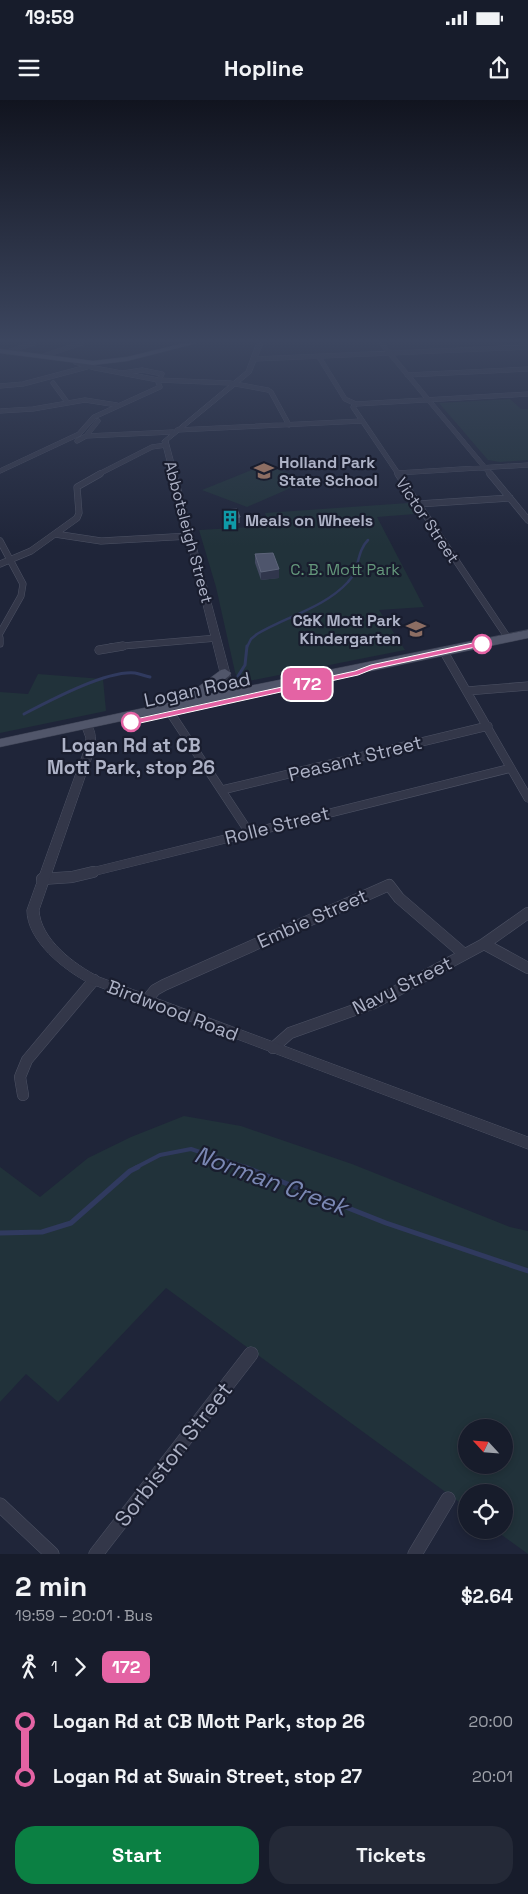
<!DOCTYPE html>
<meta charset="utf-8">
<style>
body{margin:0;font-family:"Space Grotesk",sans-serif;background:#242937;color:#f1f3f6;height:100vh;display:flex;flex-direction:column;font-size:19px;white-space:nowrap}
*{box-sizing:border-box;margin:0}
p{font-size:16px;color:#9ea1a9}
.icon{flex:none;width:28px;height:28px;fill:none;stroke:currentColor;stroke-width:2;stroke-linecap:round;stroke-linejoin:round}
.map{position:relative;height:1454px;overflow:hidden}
.details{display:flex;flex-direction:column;background:#171c2b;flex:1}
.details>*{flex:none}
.badge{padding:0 10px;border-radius:8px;font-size:18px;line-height:32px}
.needle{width:32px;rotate:296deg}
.buttons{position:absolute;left:458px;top:1319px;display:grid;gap:10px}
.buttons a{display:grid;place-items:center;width:55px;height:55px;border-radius:50%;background:#171c2b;box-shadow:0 2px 8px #0003,0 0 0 1px #363a47;font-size:25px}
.map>.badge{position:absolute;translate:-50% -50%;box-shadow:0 0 0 2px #fff}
.legs{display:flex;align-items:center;gap:8px;height:55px;padding:0 15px;font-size:16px}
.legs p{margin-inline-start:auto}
.summary{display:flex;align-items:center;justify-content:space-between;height:85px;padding:0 15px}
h1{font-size:28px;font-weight:700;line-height:38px}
.button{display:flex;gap:10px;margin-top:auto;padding:10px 15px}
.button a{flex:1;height:58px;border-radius:20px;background:#0b8043;color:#fff;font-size:20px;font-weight:700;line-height:58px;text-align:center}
.button a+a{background:#242937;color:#f1f3f6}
ul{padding:0 15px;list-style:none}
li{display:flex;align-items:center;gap:18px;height:55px;font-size:19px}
li i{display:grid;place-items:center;width:8px;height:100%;margin:0 6px;background:currentColor}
li i::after{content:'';width:12px;height:12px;margin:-6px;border:4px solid;border-radius:50%;background:#171c2b}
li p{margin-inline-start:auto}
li:first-child i{background:linear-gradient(#0000 50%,currentColor 0)}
li:last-child i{background:linear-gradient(currentColor 50%,#0000 0)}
.status{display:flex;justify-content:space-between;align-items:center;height:35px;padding:0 25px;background:#171c2b;direction:ltr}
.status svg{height:14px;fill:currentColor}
header{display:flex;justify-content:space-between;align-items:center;height:65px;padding:0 15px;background:#171c2b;font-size:22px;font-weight:700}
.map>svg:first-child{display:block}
.green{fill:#21323a;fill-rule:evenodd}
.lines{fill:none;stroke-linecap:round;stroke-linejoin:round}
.stream-far3{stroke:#303a5f;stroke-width:2.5}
.stream-far2{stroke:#303a5f;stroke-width:3}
.stream-far1{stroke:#303a5f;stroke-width:4}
.stream{stroke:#303a5f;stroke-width:5}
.minor-far4-casing{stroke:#4d5264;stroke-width:5}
.minor-far3-casing{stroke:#4d5264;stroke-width:7}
.minor-far2-casing{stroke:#4d5264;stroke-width:9}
.minor-far1-casing{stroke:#4d5264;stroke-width:12}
.minor-casing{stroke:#4d5264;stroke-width:15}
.tertiary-casing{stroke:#4d5264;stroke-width:1}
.primary-casing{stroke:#3c4153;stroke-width:1}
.minor-far4{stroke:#333749;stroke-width:4.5}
.minor-far3{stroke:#333749;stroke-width:6}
.minor-far2{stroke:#333749;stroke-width:8}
.minor-far1{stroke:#333749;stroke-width:11}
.minor{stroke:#333749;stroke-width:14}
.tertiary{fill:#333749;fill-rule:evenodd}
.primary{fill:#51566a;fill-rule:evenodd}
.wall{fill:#434a61}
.shaded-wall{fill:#30364c}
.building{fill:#4e556c;stroke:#5d647a}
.line-1{fill:#e463a4;stroke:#fff}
.stop-1-dot{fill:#fff;stroke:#e463a4;stroke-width:2.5}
.labels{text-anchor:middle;stroke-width:4.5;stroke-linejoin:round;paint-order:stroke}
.far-poi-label{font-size:16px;font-weight:bold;fill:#adb2c6;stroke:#191d2e;text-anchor:start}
.far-street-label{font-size:16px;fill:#adb2c6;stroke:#191d2e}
.far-park-label{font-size:16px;fill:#64977b;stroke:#191d2e}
.street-label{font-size:19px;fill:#adb2c6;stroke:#191d2e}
.stop-label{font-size:19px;font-weight:bold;fill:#adb2c6;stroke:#191d2e}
.near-street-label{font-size:22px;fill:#adb2c6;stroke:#191d2e}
.near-water-label{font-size:24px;font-style:italic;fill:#7b88b4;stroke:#191d2e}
</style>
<div class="status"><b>19:59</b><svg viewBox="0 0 49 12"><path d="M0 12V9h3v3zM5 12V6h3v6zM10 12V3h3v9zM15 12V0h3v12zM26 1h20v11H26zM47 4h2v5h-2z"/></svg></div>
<header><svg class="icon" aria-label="menu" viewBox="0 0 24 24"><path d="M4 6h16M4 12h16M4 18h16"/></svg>Hopline<svg class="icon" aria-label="share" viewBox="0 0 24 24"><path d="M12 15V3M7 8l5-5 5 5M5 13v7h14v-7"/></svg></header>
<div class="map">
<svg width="528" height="1454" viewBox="0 0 528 1454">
<rect width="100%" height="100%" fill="#1f2539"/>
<path class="green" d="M510,299L521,309H528V360L500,362L488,360L439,303Z
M264,365L309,380L247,407L202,390Z
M408,403L415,414L377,417L424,507L379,510L405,550L239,583L235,572L216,487L199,430L269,426L265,413Z
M38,574L103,579L106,611L0,633V592L28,594Z
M184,1016L241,1026L352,1064L510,1127L528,1131V1454L495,1430H504V1392H466V1407L166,1188L58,1302L26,1274L0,1302V1067L40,1097L88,1058L131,1037ZM466,1328H504V1365H466Z"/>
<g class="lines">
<path class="stream-far3" d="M247,547L251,539L257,534C287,516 324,508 348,482C360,470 356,452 368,440"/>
<path class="stream-far2" d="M238,576L245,565L247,546
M24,614C49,601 107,570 135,573C140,574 145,576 150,577"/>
<path class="stream-far1" d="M135,1068L160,1055L191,1049L248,1068"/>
<path class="stream" d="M245,1067L386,1123L528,1171
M0,1133L42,1132L71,1123L130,1071L138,1067"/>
<defs>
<path id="minor-far4" d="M381,243L491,375
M7,252L34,243
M43,256L82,243
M319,257L345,299L356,304L528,294
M255,259L528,247
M75,262L95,268L158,280L230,283L268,290L271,292L289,325
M407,275L528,269
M53,283L67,302
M0,286L23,284L87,267
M356,304L353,307L399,375
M0,311L33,309L85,300L117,305
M177,330L362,321
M86,336L173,332
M77,341L86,336L98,321
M0,371L79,334L94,317L160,287L158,282L162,274L142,270L123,273
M397,373L528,365
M97,375L152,347L166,345"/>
<path id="minor-far3" d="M398,374L508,538
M490,374L528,420
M418,404L510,398
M55,434L101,441L190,436
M0,441L23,484L21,496L0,533
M0,464L31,451L77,418L79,413L77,387L100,374
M0,538V544
M111,547L217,538"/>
<path id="minor-far2" d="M99,550L123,546
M444,552L528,698
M467,591L528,586
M171,614L249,732
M222,690L488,626
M88,773L511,668"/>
<path id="minor-far1" d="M42,779L72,777L93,772
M484,844L528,868
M147,900L155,890L164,885L389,785L399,798L464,854
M273,948L290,933L374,903L484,844L528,813
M23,995L20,977L27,960L94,880"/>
<path id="minor" d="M0,1405L52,1454
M96,1454L251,1254
M415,1454L448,1399"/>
<path id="tertiary" d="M257,243H263L251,273L168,341L237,600L232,603L227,600L162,341L246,271Z
M522,243H528V247Z
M86,621C96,625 96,639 95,648L39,810C40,839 75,865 99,877L528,1037V1049L89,883C64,870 27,841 27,810L85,648L86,638L81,624Z"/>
<path id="primary" d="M185,243H197L127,261L93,265L0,253V249L93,261L127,257Z
M528,530V538L371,571L354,572L285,586L0,647V639L190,598L194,590L221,570L225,569L231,573L229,576L204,595Z"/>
</defs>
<use href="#minor-far4" class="minor-far4-casing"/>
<use href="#minor-far3" class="minor-far3-casing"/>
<use href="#minor-far2" class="minor-far2-casing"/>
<use href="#minor-far1" class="minor-far1-casing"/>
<use href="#minor" class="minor-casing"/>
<use href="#tertiary" class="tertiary-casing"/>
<use href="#primary" class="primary-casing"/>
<use href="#minor-far4" class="minor-far4"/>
<use href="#minor-far3" class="minor-far3"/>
<use href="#minor-far2" class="minor-far2"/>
<use href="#minor-far1" class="minor-far1"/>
<use href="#minor" class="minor"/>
<use href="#tertiary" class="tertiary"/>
<use href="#primary" class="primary"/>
</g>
<path class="wall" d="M224,410L240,417V423L227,424L224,416Z
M255,454L279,478L261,480L255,463Z"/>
<path class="shaded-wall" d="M279,469V478L261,480V472Z"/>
<path class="building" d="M237,409L240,417L227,418L224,410Z
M273,453L279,469L261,472L255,454Z"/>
<linearGradient id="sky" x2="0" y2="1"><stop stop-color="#11141f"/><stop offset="0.54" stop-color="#3c465f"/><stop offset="1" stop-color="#3c465f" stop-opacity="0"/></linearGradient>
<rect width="528" height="446" fill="url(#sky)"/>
<path class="line-1" d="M482,541L486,544L485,545L373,569L358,575L131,625L126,622L131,620L355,571L371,565Z"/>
<defs>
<symbol id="school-bare" viewBox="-9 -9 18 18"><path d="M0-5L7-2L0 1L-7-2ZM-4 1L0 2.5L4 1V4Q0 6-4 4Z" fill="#8d6e63" stroke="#191d2e" stroke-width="2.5" paint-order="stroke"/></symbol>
<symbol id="building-bare" viewBox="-9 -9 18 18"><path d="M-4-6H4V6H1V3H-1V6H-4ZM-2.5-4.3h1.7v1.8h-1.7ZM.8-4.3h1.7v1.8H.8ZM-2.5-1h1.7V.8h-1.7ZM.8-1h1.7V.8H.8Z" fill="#0f9aa8" stroke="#191d2e" stroke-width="2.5" paint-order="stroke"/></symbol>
</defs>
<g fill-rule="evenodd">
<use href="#school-bare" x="250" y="357" width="28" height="28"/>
<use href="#building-bare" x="216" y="406" width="28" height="28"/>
<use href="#school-bare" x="402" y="515" width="28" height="28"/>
</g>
<g class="stop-1-dot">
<circle cx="482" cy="544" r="9"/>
<circle cx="131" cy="622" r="9"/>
</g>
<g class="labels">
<g class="far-poi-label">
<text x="279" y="368">Holland Park<tspan x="279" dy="18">State School</tspan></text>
<text x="245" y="426">Meals on Wheels</text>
<text x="401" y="526" text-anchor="end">C&amp;K Mott Park<tspan x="401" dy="18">Kindergarten</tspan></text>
</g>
<g class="far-street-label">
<text transform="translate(428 420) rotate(56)" y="6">Victor Street</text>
<text transform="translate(189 432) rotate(75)" y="6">Abbotsleigh Street</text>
</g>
<g class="far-park-label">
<text x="345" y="475">C. B. Mott Park</text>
</g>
<g class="street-label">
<text transform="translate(197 589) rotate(-12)" y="7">Logan Road</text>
<text transform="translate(355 658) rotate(-14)" y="7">Peasant Street</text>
<text transform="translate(277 725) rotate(-14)" y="7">Rolle Street</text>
<text transform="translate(312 818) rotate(-24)" y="7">Embie Street</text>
<text transform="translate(402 885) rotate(-26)" y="7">Navy Street</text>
<text transform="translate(173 910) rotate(21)" y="7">Birdwood Road</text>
</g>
<g class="stop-label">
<text x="131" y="652">Logan Rd at CB<tspan x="131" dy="22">Mott Park, stop 26</tspan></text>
</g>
<g class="near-street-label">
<text transform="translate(173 1354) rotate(-52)" y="8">Sorbiston Street</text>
</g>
<g class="near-water-label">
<text transform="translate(271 1081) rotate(20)" y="8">Norman Creek</text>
</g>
</g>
</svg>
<div class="buttons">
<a><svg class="needle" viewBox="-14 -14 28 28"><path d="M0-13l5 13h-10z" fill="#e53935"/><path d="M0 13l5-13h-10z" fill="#9ea1a9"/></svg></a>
<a><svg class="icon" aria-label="locate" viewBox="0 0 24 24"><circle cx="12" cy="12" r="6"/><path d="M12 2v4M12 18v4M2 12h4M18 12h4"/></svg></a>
</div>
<b class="badge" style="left:307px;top:584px;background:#e463a4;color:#fff">172</b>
</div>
<section class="details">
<div class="summary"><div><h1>2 min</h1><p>19:59 – 20:01 · Bus</p></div><b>$2.64</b></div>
<div class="legs"><svg class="icon" aria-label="walk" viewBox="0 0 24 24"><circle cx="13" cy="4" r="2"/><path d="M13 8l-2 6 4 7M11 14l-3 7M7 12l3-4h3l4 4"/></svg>1<svg class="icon" aria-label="forward" viewBox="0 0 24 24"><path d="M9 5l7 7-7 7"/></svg><b class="badge" style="background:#e463a4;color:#fff">172</b></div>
<ul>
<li><i style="color:#e463a4"></i><b>Logan Rd at CB Mott Park, stop 26</b><p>20:00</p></li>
<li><i style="color:#e463a4"></i><b>Logan Rd at Swain Street, stop 27</b><p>20:01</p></li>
</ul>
<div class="button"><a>Start</a><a>Tickets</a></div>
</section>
